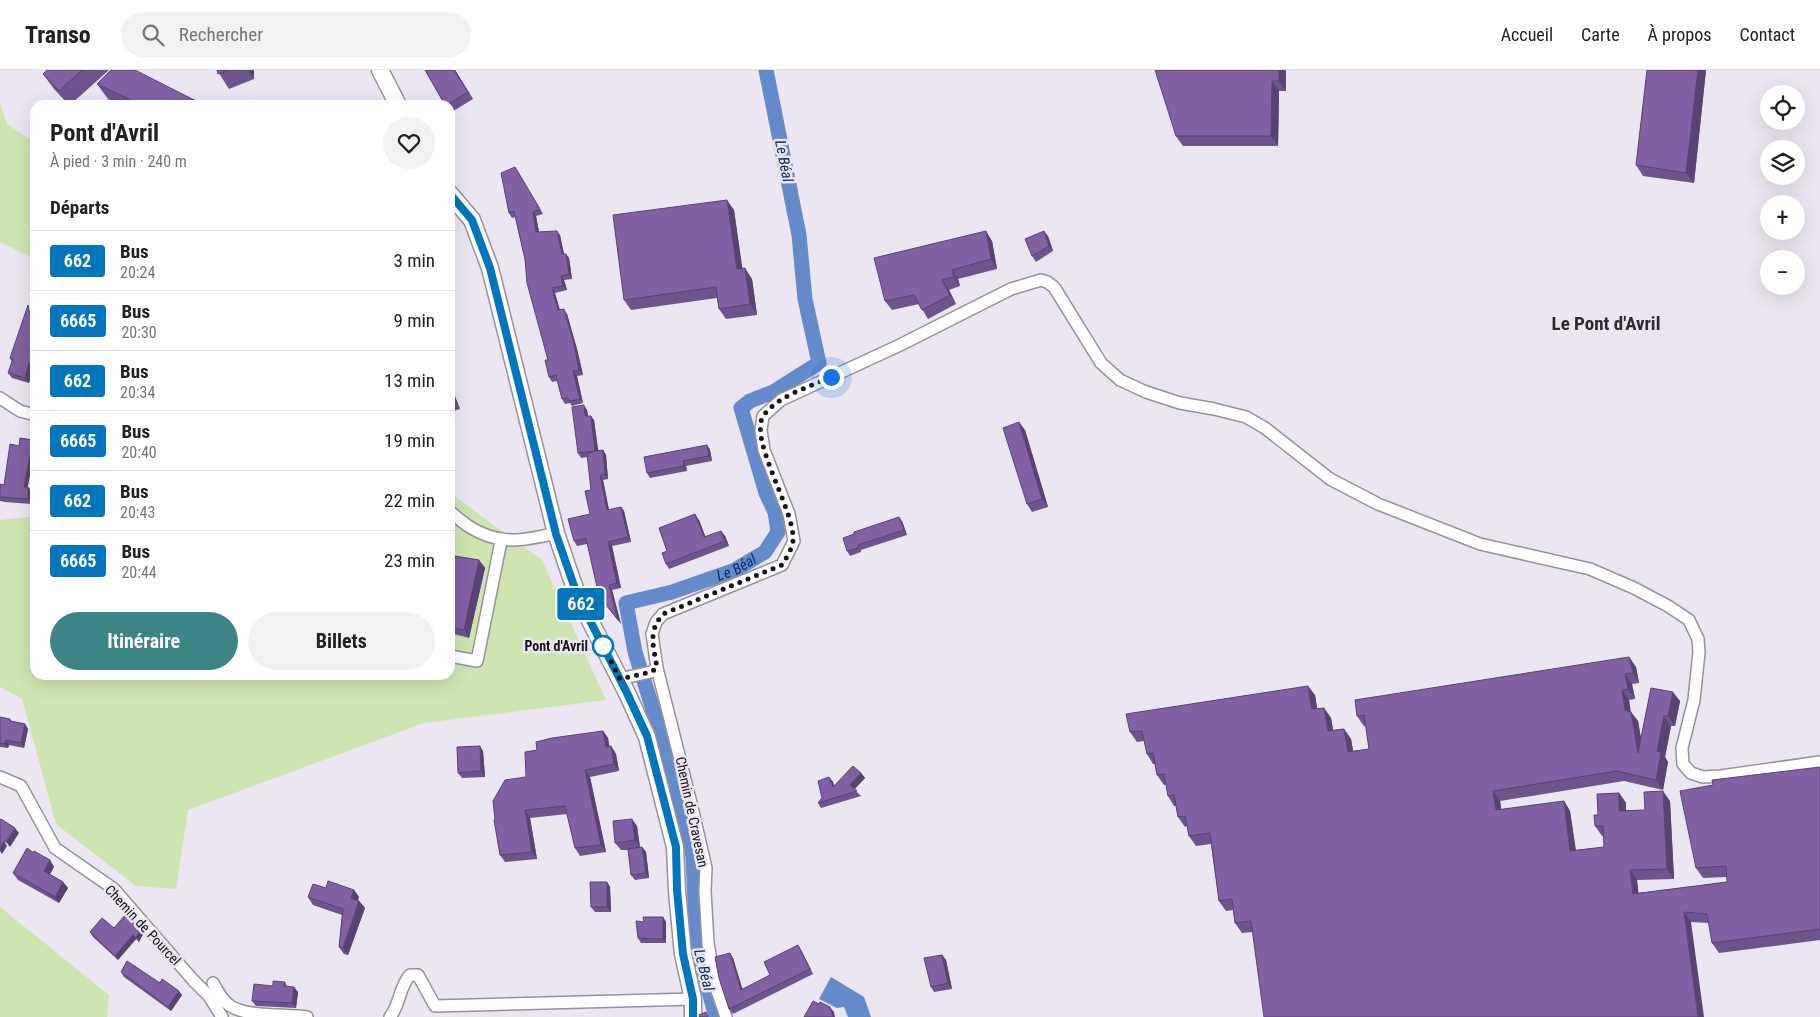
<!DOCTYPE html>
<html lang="fr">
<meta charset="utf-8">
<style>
body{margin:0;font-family:"Roboto Condensed",sans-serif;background:#f2f2f2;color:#202124;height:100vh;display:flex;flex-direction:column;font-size:19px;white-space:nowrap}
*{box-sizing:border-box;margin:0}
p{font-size:16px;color:#757577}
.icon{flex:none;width:28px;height:28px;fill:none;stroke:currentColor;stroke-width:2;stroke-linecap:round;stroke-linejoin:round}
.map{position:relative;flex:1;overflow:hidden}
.panel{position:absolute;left:30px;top:30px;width:425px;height:580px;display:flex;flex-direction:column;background:#fff;border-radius:15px;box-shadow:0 5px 20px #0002}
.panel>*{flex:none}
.badge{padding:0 10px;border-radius:4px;font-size:18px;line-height:32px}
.fabs{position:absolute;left:1760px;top:15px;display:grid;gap:10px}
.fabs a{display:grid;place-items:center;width:45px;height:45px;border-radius:50%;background:#fff;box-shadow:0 5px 20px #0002;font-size:25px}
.you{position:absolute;width:25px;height:25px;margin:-12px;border:4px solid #fff;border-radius:50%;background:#1a73e8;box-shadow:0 0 0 8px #1a73e833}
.map>.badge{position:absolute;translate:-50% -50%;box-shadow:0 0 0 2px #fff}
h2{padding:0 20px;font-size:19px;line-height:45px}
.round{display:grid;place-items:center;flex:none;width:52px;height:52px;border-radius:26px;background:#f2f2f2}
.overview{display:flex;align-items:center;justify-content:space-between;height:85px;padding:0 20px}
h1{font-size:24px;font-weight:700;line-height:38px}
.action{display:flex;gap:10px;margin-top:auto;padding:10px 20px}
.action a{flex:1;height:58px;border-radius:30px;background:#3c8486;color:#fff;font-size:20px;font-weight:700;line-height:58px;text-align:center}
.action a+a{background:#f2f2f2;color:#202124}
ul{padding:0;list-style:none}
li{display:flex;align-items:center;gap:15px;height:60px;padding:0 20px;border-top:1px solid #e0e0e0}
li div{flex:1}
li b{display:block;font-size:19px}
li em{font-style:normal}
li .badge{min-width:55px;font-weight:700;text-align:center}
header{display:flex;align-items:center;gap:30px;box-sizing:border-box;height:70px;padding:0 25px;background:#fff;border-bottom:1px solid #e0e0e0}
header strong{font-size:24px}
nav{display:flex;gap:28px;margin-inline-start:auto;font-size:18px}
.search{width:350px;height:45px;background:#f2f2f2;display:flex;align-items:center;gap:12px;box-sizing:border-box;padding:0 18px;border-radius:28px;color:#757577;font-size:19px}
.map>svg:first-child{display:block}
.green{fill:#cee5b0}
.water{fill:#648bcb}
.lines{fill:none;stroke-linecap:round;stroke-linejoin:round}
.canal{stroke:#648bcb;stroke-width:15}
.minor-casing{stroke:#96929c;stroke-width:14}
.secondary-casing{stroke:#96929c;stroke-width:19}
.minor{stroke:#fff;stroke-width:11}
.secondary{stroke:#fff;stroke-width:16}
.wall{fill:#6f538c}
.shaded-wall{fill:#5a4372}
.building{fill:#8160a3;stroke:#5a4372}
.line-casing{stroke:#fff;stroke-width:11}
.line{stroke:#0275bc;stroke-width:8}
.walk{stroke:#171519;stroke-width:5;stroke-dasharray:0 9}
.stop-dot{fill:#fff;stroke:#0275bc;stroke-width:2.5}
.labels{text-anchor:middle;stroke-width:5;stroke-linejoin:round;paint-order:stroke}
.stop-label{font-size:14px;font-weight:bold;fill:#171519;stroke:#ebe6f1;text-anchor:end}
.street-label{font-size:14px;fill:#171519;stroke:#ebe6f1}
.water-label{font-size:15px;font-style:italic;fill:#072b65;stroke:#ebe6f1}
.district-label{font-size:19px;font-weight:bold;fill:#2d2a32;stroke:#ebe6f1}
</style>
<header>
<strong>Transo</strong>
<div class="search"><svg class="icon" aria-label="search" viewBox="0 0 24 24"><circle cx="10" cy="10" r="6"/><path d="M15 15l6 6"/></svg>Rechercher</div>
<nav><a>Accueil</a><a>Carte</a><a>À propos</a><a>Contact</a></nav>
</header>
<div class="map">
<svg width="1820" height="947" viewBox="0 0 1820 947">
<rect width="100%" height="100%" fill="#ebe6f1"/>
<path class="green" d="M0,33L7,54L35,73V189L0,172Z
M450,423L542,490L606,630L424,653L188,740L176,819L136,816L56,754L22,629L0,617V450L35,446V605H450Z
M0,837L109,925L107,947H0Z"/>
<path class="water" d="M831,907L864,927L871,947H848L844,937L837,938L819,929Z"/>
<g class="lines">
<path class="canal" id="s1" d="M716,947L697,878L693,786L673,704L635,582L626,533L672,522L735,500L765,482L778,462L775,442L766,423L741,338L750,331L773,322L819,293L805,229L799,165L766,0"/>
<defs>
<path id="minor" d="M0,328L20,341L35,345
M450,441C455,447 462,451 468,456C499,476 523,471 556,463
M450,586L477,591L501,471
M619,609L651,602L657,598
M0,707L21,716L55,778L114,819L193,910L209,926L222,947
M213,913C218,922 223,932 232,937C250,947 287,944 307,947
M390,947C400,935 399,917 410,905H418L435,936L693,929
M726,947L715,915L708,873L705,821L706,798L691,733L657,598L652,564L656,552L663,544L782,495L794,471L789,444L764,380L761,360L763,346L781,330L898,276L1011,219L1041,210L1047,212L1054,217L1101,293L1120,310L1146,322L1180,333L1214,339L1246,347L1265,358L1330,409L1378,434L1480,474L1590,499L1634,518L1668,536L1689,550L1698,569L1699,582L1694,630L1682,678L1683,694L1691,703L1703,707L1721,706L1820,692"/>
<path id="secondary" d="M380,0L398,35
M450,124L472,150L490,198L556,463L573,513L580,531L627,623L647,667L675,777L677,821L683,884L693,929V947"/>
</defs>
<use href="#minor" class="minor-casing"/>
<use href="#secondary" class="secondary-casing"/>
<use href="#minor" class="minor"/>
<use href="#secondary" class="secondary"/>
</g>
<path class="wall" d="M47,0H109L70,35H69L54,19L43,4Z
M217,0H254V9L229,19Z
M425,0H455L473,29L450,43V35H445Z
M1286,0V21H1279L1278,76H1183L1176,66Z
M1647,0H1706L1694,113L1643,106L1636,95Z
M97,14L201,35H120L108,29Z
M515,97L543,144L536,146L539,162L560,165L564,184L569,188L572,209L564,210L567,220L555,223L560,240L567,244L577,279L583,305L577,306L583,333L572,336L570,333L565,334L562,329L557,311L552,312L549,307L548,290L515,147L512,148L509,143Z
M734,140L742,199L752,209L757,245L726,249L719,239L717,228L631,240L624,230Z
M1048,166L1053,181L1036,192L1032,186Z
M992,171L997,199L958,209L960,216L949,220L956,234L928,249L919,234L892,240L885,231Z
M31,240V241H35V299L33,298L29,313L12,308L8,303L12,292L10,288Z
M450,314L460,339L450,342Z
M587,340L588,346L594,350L598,381L603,380L606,385L608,409L603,410L609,440L621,437L624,441L631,472L612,476L621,518L612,520L621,554L602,530L587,474L577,476L574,471L590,444L591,420L588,387L581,388L578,383Z
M1025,360L1048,437L1032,442L1027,434Z
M35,373V379L27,417L32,421L31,434L5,432L0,431V414L4,415L19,376Z
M707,375L710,380L712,391L686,396L687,401L650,408L647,403Z
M699,450L705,467L721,461L725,466L729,476L669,499L666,494L667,481Z
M902,451L907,465L861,480V482L850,486L847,481Z
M479,490L485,498L469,568L450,563V508Z
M1629,587L1636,597L1639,613L1632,614L1635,629L1629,630L1630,641L1638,651L1641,668L1651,618L1680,631L1675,656H1671L1665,687L1668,692L1663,720L1624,711L1500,731L1501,740L1564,731L1570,741L1576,780L1604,777V766H1602L1595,756L1598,745L1619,723L1626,733V741L1645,740L1670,731L1674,809L1637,810L1638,823L1727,812V807L1703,808L1696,798L1820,697V870L1719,883L1712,873L1709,853L1691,852L1252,862L1242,863L1235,853L1233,840L1226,841L1219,831L1211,774L1196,776L1189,766L1187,756L1185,757L1178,747L1176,736H1174L1168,726L1166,715H1164L1157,705L1155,694H1153L1147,684L1144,671L1137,672L1130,662L1315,625L1317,639L1324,638L1331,648L1333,660L1344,659L1351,669L1353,681L1369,679L1366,656H1364L1357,646Z
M0,647L10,649L12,651L25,654L28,659L24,678L9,675L8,678L0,677Z
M603,661L608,668L609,677L611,676L616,684L619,701L590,707L606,782L580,786L575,778L567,744L530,748L537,789L505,792L500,785L495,749L526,707Z
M483,681L485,707L462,708L458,703Z
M861,703L865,708L854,719L861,726L821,738L818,733L822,728L829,707L833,712L834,716Z
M637,756L640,777H642L646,782L649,808L635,810L631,805L628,780H621L615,773Z
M34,783L50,790L54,797L50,804L63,812L68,818L59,833L18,810L13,803Z
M607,812L610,817L611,842H595L591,837Z
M326,818L354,820L359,827L358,830L365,838L348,885L344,884L339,877L342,845L313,835L308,827Z
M663,847L666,852V873H641L638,868L644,852Z
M114,858L143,864L139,872L136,869L118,890L93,867L90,862Z
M801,880L813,904L733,944L729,939L733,888L742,919L770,905Z
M942,885L946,890L952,919L934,922L931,917Z
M121,902L160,913L182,925L171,941L124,907Z
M285,912L287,916L298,922L296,938L256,936L252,931Z"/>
<path class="shaded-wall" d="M248,0H254V9Z
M454,0H455L473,29L468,22Z
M1279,0H1286V21L1279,11Z
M1698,0H1706L1694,113L1686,103Z
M1272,11L1279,21L1278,76L1271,66Z
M727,130L734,140L744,209L737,199Z
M533,142L536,146L540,167L536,162Z
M557,161L560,165L565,189L562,184Z
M986,161L992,171L997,199L991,189Z
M1044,161L1048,166L1053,181L1049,176Z
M566,184L569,188L572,209L569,204Z
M745,198L752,209L757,245L750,234Z
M952,200L958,209L960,216L954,207Z
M561,206L564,210L567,220L563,216Z
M942,210L949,220L956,234L950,225Z
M552,218L555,223L561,245L558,240Z
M564,239L567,244L577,279L583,305L579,300Z
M32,258L35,263V278Z
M35,284V298L32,294Z
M29,293L33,298L29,313L25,308Z
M573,301L577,306L583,333L580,329Z
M450,314L460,339L453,328L450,322Z
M584,335L587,340L589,351L585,346Z
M591,346L594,350L599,386L595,381Z
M1019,352L1025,360L1048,437L1042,429Z
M33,370L35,373V379L27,421L24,417Z
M707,375L710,380L712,391L709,386Z
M603,380L606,385L608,409L605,404Z
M683,391L686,396L687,401L684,396Z
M600,405L603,410L610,445L607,440Z
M28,417L32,421L31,434L28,429Z
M621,437L624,441L631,472L628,467Z
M695,444L699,450L708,473L704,467Z
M899,447L902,451L907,465L904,460Z
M721,461L725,466L729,476L725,471Z
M608,472L612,476L621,518L617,513Z
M479,490L485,498L469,568L464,560Z
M609,515L612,520L621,554L618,550Z
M1629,587L1636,597L1639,613L1633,603Z
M1625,604L1632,614L1635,629L1628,619Z
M1308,616L1315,625L1319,649L1312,639Z
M1622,620L1629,630L1632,650L1625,640Z
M1673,622L1680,631L1675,656L1668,646Z
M1324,638L1331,648L1335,671L1328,661Z
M1631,642L1638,651L1645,693L1638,683Z
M1664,646L1671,656L1665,687L1668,692L1663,720L1656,710L1657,681Z
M25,654L28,659L24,678L21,673Z
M1344,659L1351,669L1355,692L1348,682Z
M603,661L608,668L611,685L606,677Z
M6,670L9,675L8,678L4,674Z
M480,676L483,681L485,707L481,701Z
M611,676L616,684L619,701L614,694Z
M585,700L590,707L606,782L601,775Z
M861,703L865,708L854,720L850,715Z
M829,707L833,712L836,722L833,717Z
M1493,721L1500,731L1503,750L1496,740Z
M1663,721L1670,731L1674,809L1667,799Z
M1619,723L1626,733V751L1619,741Z
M1564,731L1570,741L1577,791L1570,781Z
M525,740L530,748L537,789L532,782Z
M632,749L637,756L640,778L635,770Z
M15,758L19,763L10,777L6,772Z
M4,771L7,776L2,784L0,781V777Z
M642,777L646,782L649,808L646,803Z
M50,790L54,797L48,807L44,801Z
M1630,800L1637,810L1640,834L1633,824Z
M63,812L68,818L59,833L55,827Z
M607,812L610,817L611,842L607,837Z
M354,820L359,827L356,835L351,828Z
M359,831L365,838L348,885L343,878Z
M1684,842L1691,852L1704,947H1698Z
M663,847L666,852V873L663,869Z
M140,860L143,864L139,872L136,868Z
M133,865L136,869L118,890L115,886Z
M798,875L801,880L813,904L810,899Z
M730,883L733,888L744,924L741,920Z
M942,885L946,890L952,919L948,913Z
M294,917L298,922L296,938L292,933Z
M179,921L182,925L171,941L168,937Z
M830,937L834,942L835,947H833Z"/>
<path class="building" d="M47,0H82L59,21L43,4Z
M111,0H135L198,32L201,35H141L97,14Z
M217,0H228L218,4Z
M425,0H454L468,22L447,35H445Z
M1155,0H1279V11H1272L1271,66H1176Z
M1647,0H1698L1686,103L1636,95Z
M515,97L540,139L533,142L536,162L557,161L562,184H566L569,204L561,206L563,216L552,218L558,240L564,239L574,274L579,300L573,301L580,329L569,331L568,328L562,329L556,305L549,307L545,290H548L527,213L525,189L514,141L509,143L501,103Z
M727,130L737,199L745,198L750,234L719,239L716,217L624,230L613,145Z
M986,161L991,189L952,200L954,207L942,210L950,225L922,240L914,225L885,231L874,188Z
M1044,161L1049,176L1032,186L1025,169Z
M28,235L29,241H35V257L32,258L35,278V284L32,294L29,293L25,308L8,303L13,289L10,288Z
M450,322L453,328L450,329Z
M584,335L585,346H591L595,381L603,380L605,404L600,405L607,440L621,437L628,467L608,472L617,513L609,515L618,550L599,526L586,468L574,471L568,449L590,444L585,421L591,420L587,384L595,381L578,383L572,337Z
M1019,352L1042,429L1027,434L1003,358Z
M20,368L33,370L24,417H28V429L0,427V414L4,415L10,374L19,376Z
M707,375L709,386L683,391L684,396L647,403L644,387Z
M695,444L704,467L721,461L725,471L666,494L662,483L667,481L659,458Z
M899,447L904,460L858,475V478L847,481L843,468L854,464V462Z
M455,486L479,490L464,560L450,557V508Z
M1629,587L1633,603L1625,604L1628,619L1622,620L1625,640L1631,642L1638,683L1651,618L1673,622L1668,646H1664L1657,681L1661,682L1656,710L1617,701L1493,721L1496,740L1564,731L1570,781L1604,777L1603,756H1595L1594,745H1598L1597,724L1619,723V741L1645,740L1644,722L1663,721L1667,799L1630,800L1633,824L1727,812L1726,796L1696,798L1680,721L1713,715L1712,710L1820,697V859L1712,873L1707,844L1684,842L1698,947H1264L1251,851L1235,853L1232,829L1219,831L1210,763L1189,766L1185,746L1178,747L1174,725L1168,726L1164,704L1157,705L1153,683L1147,684L1142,661L1130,662L1126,644L1308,616L1312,639L1324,638L1328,661L1344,659L1348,682L1369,679L1364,645L1357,646L1355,630Z
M0,647L10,649V651L25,654L21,673L6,670L4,674L0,673Z
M603,661L606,677L611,676L614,694L585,700L601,775L575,778L565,736L525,740L532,782L500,785L494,750L495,749L493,731L505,710L526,707L525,682L537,680L536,672L552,668Z
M480,676L481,701L458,703L457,677Z
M853,696L861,703L850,715L857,721L818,733L822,728L818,711L829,707L833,717Z
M1,749L15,758L6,772L4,771L0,777V750Z
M632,749L635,770L615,773L613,751Z
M642,777L646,803L631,805L628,779Z
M27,778L34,783V781L50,790L44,801L63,812L55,827L13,803Z
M328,811L354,820L351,828L359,831L343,878L339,877L343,839L308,827L313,814L326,818Z
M590,812H607V837H591Z
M126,844L140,860L136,868L133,865L115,886L90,862L102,848L114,858Z
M643,847H663V869L638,868L636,851L644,852Z
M798,875L810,899L729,939L719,908L715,887L730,883L741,920L770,905L764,892Z
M942,885L948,913L931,917L924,888Z
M127,891L160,913L162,909L179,921L168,937L121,902Z
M273,911L285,912L284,916L294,917L292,933L252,931L254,914L273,916Z
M813,931L819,934L820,932L830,937L833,947H804Z
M706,942L708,947H699V945Z"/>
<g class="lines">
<defs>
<path id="line" d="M450,124L472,150L490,198L556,464L573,513L580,531L627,623L647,666L676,777L677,820L683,884L693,929V947"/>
</defs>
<use href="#line" class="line-casing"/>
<use href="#line" class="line"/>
<path class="walk" d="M603,576L620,609L651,602L657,598C654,577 647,562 663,544L782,495C786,488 793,478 793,470C795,440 747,367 764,345C779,325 810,317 831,307"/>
</g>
<circle class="stop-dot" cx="603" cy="576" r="10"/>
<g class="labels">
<g class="stop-label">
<text x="588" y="581">Pont d'Avril</text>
</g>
<g class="street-label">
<text transform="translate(692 742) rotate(78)" y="5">Chemin de Cravesan</text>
<text transform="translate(143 855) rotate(47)" y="5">Chemin de Pourcel</text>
</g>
<g class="water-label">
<text transform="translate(784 91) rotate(79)" y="5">Le Béal</text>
<text dy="5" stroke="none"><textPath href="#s1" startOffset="542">Le Béal</textPath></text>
<text transform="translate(704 900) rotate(76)" y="5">Le Béal</text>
</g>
<g class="district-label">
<text x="1606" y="260">Le Pont d'Avril</text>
</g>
</g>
</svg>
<div class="fabs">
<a><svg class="icon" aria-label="locate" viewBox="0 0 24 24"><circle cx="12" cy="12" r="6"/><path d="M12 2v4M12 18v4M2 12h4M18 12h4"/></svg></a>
<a><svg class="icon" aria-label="layers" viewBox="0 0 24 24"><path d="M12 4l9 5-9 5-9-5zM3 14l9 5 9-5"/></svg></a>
<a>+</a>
<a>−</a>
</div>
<div class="you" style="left:831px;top:307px"></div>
<b class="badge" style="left:581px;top:534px;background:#0275bc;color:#fff">662</b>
<section class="panel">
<div class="overview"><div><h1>Pont d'Avril</h1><p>À pied · 3 min · 240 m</p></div><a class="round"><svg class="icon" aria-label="heart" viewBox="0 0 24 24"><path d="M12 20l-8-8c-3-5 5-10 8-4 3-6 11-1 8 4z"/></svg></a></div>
<h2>Départs</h2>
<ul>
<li><span class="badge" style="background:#0275bc;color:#fff">662</span><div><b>Bus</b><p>20:24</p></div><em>3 min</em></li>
<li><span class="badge" style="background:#0275bc;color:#fff">6665</span><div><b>Bus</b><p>20:30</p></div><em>9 min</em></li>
<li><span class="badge" style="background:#0275bc;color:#fff">662</span><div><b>Bus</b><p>20:34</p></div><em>13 min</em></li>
<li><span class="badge" style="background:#0275bc;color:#fff">6665</span><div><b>Bus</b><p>20:40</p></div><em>19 min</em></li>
<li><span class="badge" style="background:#0275bc;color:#fff">662</span><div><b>Bus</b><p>20:43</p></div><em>22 min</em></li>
<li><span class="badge" style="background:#0275bc;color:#fff">6665</span><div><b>Bus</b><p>20:44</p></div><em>23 min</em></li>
</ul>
<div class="action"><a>Itinéraire</a><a>Billets</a></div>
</section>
</div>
